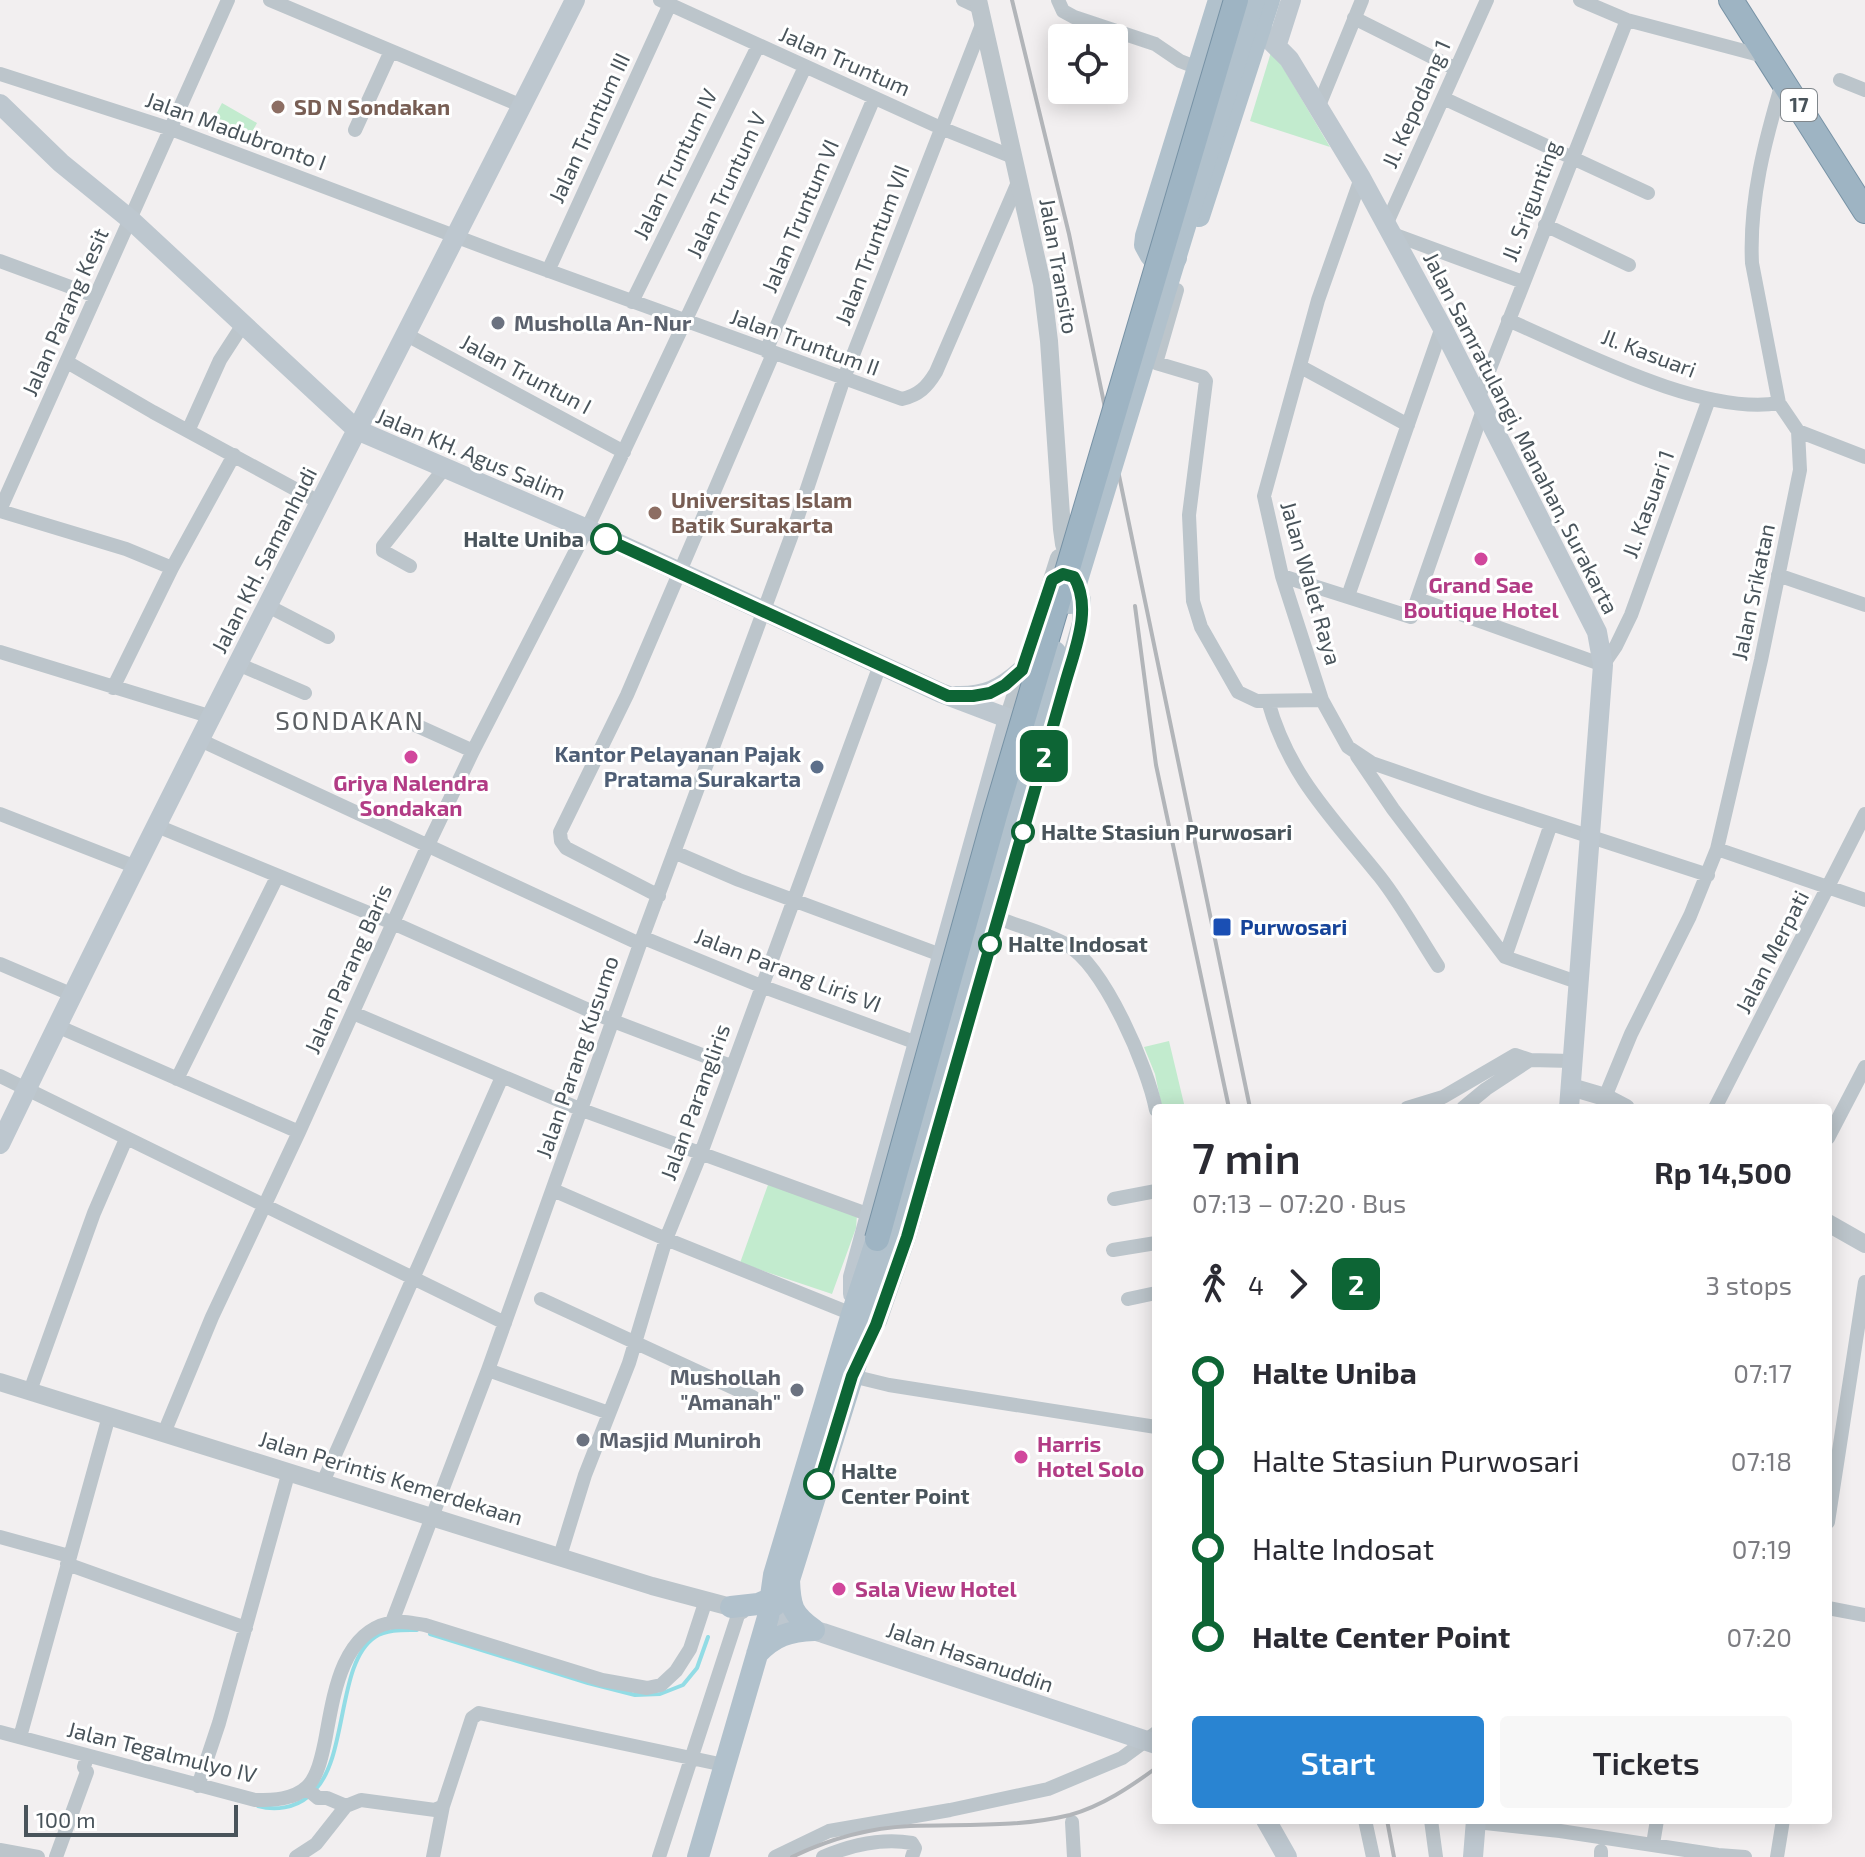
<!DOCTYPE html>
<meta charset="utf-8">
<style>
body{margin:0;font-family:"Exo 2",sans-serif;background:#f7f7f7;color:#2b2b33;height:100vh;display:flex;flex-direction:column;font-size:30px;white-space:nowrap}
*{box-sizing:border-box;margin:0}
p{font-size:26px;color:#7c7c81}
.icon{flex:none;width:44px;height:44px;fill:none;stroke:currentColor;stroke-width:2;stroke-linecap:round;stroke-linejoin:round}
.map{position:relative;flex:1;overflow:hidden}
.drawer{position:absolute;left:1152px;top:1104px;width:680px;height:720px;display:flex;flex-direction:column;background:#fff;border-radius:8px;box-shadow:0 4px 20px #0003}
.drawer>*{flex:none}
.badge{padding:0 16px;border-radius:12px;font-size:28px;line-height:52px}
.tools{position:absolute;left:1048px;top:24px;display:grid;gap:16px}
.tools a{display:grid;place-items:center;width:80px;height:80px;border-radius:8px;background:#fff;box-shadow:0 4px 20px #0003;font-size:40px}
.scale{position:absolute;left:24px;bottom:20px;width:214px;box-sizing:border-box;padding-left:8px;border:4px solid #49545b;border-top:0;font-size:22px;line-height:28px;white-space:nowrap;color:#49545b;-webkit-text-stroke:6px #fff;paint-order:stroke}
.map>.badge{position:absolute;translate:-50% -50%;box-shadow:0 0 0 4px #fff}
.legs{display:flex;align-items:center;gap:12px;height:88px;padding:0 40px;font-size:26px}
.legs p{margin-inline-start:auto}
.summary{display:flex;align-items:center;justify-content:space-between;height:136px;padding:0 40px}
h1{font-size:44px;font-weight:600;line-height:60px}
.primary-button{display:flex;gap:16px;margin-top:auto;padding:16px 40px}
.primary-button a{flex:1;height:92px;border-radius:8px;background:#2984d2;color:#fff;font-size:32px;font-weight:600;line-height:92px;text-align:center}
.primary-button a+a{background:#f7f7f7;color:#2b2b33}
ul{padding:0 40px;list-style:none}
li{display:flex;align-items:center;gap:28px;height:88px;font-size:30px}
li i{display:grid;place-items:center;width:12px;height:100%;margin:0 10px;background:currentColor}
li i::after{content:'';width:20px;height:20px;margin:-10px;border:6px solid;border-radius:50%;background:#fff}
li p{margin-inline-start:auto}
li:first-child i{background:linear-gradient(#0000 50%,currentColor 0)}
li:last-child i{background:linear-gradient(currentColor 50%,#0000 0)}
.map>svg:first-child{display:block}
.green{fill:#c2ebce}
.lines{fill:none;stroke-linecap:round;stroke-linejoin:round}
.stream{stroke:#92dce5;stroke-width:4}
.trunk-casing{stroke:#7792a5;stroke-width:26}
.minor{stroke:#bcc5cb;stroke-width:14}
.tertiary{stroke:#bcc5cb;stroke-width:18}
.secondary{stroke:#bdc7cf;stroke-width:20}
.primary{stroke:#b1c1cc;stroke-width:22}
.trunk{stroke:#9eb4c3;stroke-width:24}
.rail{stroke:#b2b5b9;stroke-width:4}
.trunk-bridge-casing{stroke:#7792a5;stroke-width:26;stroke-linecap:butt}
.primary-bridge{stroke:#b1c1cc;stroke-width:22}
.trunk-bridge{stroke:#9eb4c3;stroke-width:24}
.line-1-casing{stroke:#fff;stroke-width:18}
.line-1{stroke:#0d6535;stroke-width:12}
.education-dot{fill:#8d6e63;stroke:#fff;stroke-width:3}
.worship-dot{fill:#6b7280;stroke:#fff;stroke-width:3}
.stop-1-dot{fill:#fff;stroke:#0d6535;stroke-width:4}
.hotel-dot{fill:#d1479c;stroke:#fff;stroke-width:3}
.service-dot{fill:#5c6f8a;stroke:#fff;stroke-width:3}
.transit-dot{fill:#1a4fb4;stroke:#fff;stroke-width:3}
.labels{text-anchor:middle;stroke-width:6;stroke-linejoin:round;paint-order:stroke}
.shield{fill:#fff;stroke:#80878c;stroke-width:2}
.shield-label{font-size:20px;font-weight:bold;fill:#49545b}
.street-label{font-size:22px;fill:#49545b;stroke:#fff}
.education-label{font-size:22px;font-weight:bold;fill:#785e54;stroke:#fff;text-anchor:start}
.worship-label{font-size:22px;font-weight:bold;fill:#5b616d;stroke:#fff;text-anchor:start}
.stop-label{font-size:22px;font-weight:bold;fill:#49545b;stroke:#fff;text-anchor:start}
.hotel-label{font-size:22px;font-weight:bold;fill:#b23c85;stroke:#fff}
.service-label{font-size:22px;font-weight:bold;fill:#4e5e75;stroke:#fff;text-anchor:end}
.transit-label{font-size:22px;font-weight:bold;fill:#164399;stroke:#fff;text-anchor:start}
.quarter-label{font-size:26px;letter-spacing:2px;fill:#5c6064;stroke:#fff}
</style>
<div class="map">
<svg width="1865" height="1857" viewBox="0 0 1865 1857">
<rect width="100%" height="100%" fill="#f2eff0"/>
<path class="green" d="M1272,49L1330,147L1250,121Z
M222,103L257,123L246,143L211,124Z
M1169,1041L1185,1108H1162L1155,1074L1144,1047Z
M769,1182L857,1215L856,1228L832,1294L740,1263Z"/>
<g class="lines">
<path class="stream" d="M430,1634L588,1683L635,1695L660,1694L683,1685L697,1668L708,1637
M315,1790C348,1756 337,1662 375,1637C387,1629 404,1630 417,1630
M258,1806C275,1811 295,1808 309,1796"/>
<defs>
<path id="trunk" d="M1731,0L1865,211"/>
</defs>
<use href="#trunk" class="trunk-casing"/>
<path class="minor" d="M270,0L522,106
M660,0L941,128L1013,157
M963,0L980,8
M1058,0L1063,11L1074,17L1155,44L1180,61L1198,68
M1580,0L1627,20L1767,57
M1354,18L1456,69
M0,74L171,129L505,255L902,399C919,395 927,387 936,372L1019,180
M1840,80L1865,90
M1443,98L1648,193
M1318,108L1362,0
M355,130L391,51
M1361,178L1318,300L1264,496L1282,576L1322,700L1348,747L1372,763L1481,801L1708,875
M1386,225L1487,0
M1545,225L1629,265
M1390,233L1523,282
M0,261L95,296
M548,271L670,4
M1177,290L1156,363L1203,377L1206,381L1189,515L1193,601L1201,627L1238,692L1257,701L1322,700
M632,302L758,46
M1508,320C1580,351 1702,416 1779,403
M407,335L624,452
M766,351L874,98
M67,362L153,412L319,502
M1301,367L1408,425
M1478,399L1627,20
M188,431L220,360L242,326
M1798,431L1865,457
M0,510L228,0
M0,511L126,549L172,568
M410,566L383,551V546L443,470
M1778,575L1865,605
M1282,576L1411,617L1483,410
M1348,596L1442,327
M1418,599L1603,665L1616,646L1631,615L1709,399
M266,605L328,637
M0,652L212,717
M238,664L305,693
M113,688L172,568L234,455
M1268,701C1289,777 1333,818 1380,877C1402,905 1419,937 1438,966
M411,723L473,751
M200,740L640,944
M1357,756L1393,809L1505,957L1577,982
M0,814L136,867
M157,826L393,923L613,1021L731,1066
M1717,849L1865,900
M674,852L739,880L941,955
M659,896L566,848L561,841L560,832L627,695L773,354
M998,918C1020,927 1046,933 1067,945C1105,967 1148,1068 1156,1110
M644,938L761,986L917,1043
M1505,957L1551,824
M0,964L73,995
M353,1013L582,1110L870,1215
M57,1026L299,1132
M0,1076L505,1323
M177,1079L277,877
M1605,1097L1631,1034L1690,916L1717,849L1761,660L1800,470L1798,431L1779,403L1752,263C1749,200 1765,140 1783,80
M1407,1108L1443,1097L1515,1055L1530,1060L1572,1061
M1463,1108L1486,1089L1530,1060
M1715,1108L1865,814
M1828,1138L1865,1067
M553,1190L666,1239L852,1314
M1114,1199L1156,1191
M1113,1250L1156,1243
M541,1299L753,1397
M1128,1299L1156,1293
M488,1370L609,1413
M852,1376L889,1385L1156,1427
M30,1391L94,1213L126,1139
M164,1433L212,1317L299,1132L428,845L473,751L587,529L805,67
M323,1482L502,1077
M1828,1522L1865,1282
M0,1537L69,1556
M560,1556L585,1475L629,1363L666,1239L701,1153L880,665
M67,1564L246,1628
M1828,1608L1865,1615
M392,1622L488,1370L640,944L791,537L844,378L983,22
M0,1732L255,1800C273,1800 293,1800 307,1787C318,1776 322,1755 325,1741C333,1700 340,1634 389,1623C401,1620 413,1623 425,1625L602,1680L647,1688L661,1685L676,1671L690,1649L706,1600
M20,1737L109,1416
M198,1786L219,1723L289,1471
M306,1788L318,1798H327L346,1806
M1365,1820L1373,1857
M1431,1820L1436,1857
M1072,1822L1074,1857
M1476,1822L1560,1831L1718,1855L1745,1857
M1653,1844L1657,1820
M0,1850L38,1857
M56,1857L87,1772L84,1767L87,1757
M296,1857L316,1844L346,1806L361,1800L435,1810L443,1806L472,1718L479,1713L724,1765
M433,1857L443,1806
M659,1857L740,1609
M775,1857L829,1831L950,1810L1048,1789L1122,1758L1156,1733
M823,1857C851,1845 882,1838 912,1843L915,1848L912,1857
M1601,1857V1851
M1777,1857L1783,1820"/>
<path class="tertiary" d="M1008,719L1059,558
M1571,1087L1605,1097L1626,1108
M1828,1223L1865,1244
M878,1321L907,1237L1081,623L1082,600L1064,544L1062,529L1049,341L1042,284L978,0
M0,1382L652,1586L742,1610"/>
<path class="secondary" d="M1260,30L1289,59L1361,178L1442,327L1597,632L1603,665L1569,1108
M1277,44L1291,0
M0,104L61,163L131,220L357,430L587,529L941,693L1050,734
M956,696C984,697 1001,689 1022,670
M0,1144C185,759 384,381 575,0
M853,1294V1277L870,1215L1008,719
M768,1617L823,1633L1156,1744
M1266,1820L1287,1857
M1473,1857L1476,1820"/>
<path class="primary" d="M1199,216L1269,0
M1176,258L1164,260L1151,256L1145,245L1146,236L1219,0
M789,1580C790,1607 792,1614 814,1630
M775,1605L789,1580L851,1381L888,1250
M731,1607L758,1604L781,1594
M757,1654C774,1636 789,1631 814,1630
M698,1857L768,1617L774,1575L852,1314L877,1239"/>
<use href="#trunk" class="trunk"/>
<path class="rail" d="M1012,0L1069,234L1250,1108
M1135,606L1156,765L1229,1108
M1387,1820L1394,1857
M792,1857C829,1839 869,1828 910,1826C964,1824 1016,1828 1070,1815C1102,1806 1130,1787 1156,1768"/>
<defs>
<path id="trunk-bridge" d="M877,1239L995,815L1236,0"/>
</defs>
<use href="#trunk-bridge" class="trunk-bridge-casing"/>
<path class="primary-bridge" d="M1070,603L1254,0
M890,1243L1055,652"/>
<use href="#trunk-bridge" class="trunk-bridge"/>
</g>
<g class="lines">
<defs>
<path id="line-1" d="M606,539L948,696H973L990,693L1005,685L1022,670L1052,580L1063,574L1074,577C1093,609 1074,651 1065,684L907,1237L876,1325L852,1376L819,1484"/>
</defs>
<use href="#line-1" class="line-1-casing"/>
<use href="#line-1" class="line-1"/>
</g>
<g class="education-dot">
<circle cx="278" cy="107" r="8"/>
<circle cx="655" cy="513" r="8"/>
</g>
<g class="worship-dot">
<circle cx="498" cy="323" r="8"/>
<circle cx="797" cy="1390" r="8"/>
<circle cx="583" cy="1440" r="8"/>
</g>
<g class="stop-1-dot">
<circle cx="606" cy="539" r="14"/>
<circle cx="1023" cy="832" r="10"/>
<circle cx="990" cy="944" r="10"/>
<circle cx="819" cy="1484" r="14"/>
</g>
<g class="hotel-dot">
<circle cx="1481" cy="559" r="8"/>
<circle cx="411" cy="757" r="8"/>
<circle cx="1021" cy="1457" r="8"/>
<circle cx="839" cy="1589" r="8"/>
</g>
<circle class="service-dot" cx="817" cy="767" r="8"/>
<rect class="transit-dot" x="1212" y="917" width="20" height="20" rx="4"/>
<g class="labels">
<rect class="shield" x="1781" y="89" width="36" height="32" rx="6"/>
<g class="shield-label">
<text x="1799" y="112">17</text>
</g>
<g class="street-label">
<text transform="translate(845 61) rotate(24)" y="8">Jalan Truntum</text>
<text transform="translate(1416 104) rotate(-66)" y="8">Jl. Kepodang 1</text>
<text transform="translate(589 128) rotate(-65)" y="8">Jalan Truntum III</text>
<text transform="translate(236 131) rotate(20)" y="8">Jalan Madubronto I</text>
<text transform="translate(675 164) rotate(-64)" y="8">Jalan Truntum IV</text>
<text transform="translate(726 185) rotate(-65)" y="8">Jalan Truntum V</text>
<text transform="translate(1531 201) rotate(-69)" y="8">Jl. Srigunting</text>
<text transform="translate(800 216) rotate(-67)" y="8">Jalan Truntum VI</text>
<text transform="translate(872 245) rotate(-69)" y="8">Jalan Truntum VII</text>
<text transform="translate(1059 266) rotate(80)" y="8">Jalan Transito</text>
<text transform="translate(65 312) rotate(-66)" y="8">Jalan Parang Kesit</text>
<text transform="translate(805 342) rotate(20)" y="8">Jalan Truntum II</text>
<text transform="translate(1649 353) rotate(21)" y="8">Jl. Kasuari</text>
<text transform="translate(526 374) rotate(28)" y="8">Jalan Truntun I</text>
<text transform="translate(1521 433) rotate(63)" y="8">Jalan Samratulangi, Manahan, Surakarta</text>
<text transform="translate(471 454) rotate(23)" y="8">Jalan KH. Agus Salim</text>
<text transform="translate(1648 504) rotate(-70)" y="8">Jl. Kasuari 1</text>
<text transform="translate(264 560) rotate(-63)" y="8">Jalan KH. Samanhudi</text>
<text transform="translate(1311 583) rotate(74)" y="8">Jalan Walet Raya</text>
<text transform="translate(1753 592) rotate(-78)" y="8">Jalan Srikatan</text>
<text transform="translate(1772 952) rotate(-63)" y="8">Jalan Merpati</text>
<text transform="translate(348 969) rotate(-66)" y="8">Jalan Parang Baris</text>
<text transform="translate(788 970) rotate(21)" y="8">Jalan Parang Liris VI</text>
<text transform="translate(577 1057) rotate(-71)" y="8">Jalan Parang Kusumo</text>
<text transform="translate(695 1102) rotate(-70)" y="8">Jalan Parangliris</text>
<text transform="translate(391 1478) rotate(17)" y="8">Jalan Perintis Kemerdekaan</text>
<text transform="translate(970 1657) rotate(19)" y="8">Jalan Hasanuddin</text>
<text transform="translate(162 1752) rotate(14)" y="8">Jalan Tegalmulyo IV</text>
</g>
<g class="education-label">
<text x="294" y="115">SD N Sondakan</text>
<text x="671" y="508">Universitas Islam<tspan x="671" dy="25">Batik Surakarta</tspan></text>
</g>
<g class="worship-label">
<text x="514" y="331">Musholla An-Nur</text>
<text x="781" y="1385" text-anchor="end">Mushollah<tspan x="781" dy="25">"Amanah"</tspan></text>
<text x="599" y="1448">Masjid Muniroh</text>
</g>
<g class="stop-label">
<text x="584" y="547" text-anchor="end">Halte Uniba</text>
<text x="1041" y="840">Halte Stasiun Purwosari</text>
<text x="1008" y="952">Halte Indosat</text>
<text x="841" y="1479">Halte<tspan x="841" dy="25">Center Point</tspan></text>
</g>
<g class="hotel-label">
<text x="1481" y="593">Grand Sae<tspan x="1481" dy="25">Boutique Hotel</tspan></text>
<text x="411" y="791">Griya Nalendra<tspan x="411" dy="25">Sondakan</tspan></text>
<text x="1037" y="1452" text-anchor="start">Harris<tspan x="1037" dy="25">Hotel Solo</tspan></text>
<text x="855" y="1597" text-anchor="start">Sala View Hotel</text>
</g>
<g class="service-label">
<text x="801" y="762">Kantor Pelayanan Pajak<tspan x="801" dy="25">Pratama Surakarta</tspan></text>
</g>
<g class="transit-label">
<text x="1240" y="935">Purwosari</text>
</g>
<g class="quarter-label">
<text x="350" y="730">SONDAKAN</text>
</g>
</g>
</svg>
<div class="tools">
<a><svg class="icon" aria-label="locate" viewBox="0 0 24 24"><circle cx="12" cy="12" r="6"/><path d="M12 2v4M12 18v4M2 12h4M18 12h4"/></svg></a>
</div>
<div class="scale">100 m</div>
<b class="badge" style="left:1044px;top:756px;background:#0d6535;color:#fff">2</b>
<section class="drawer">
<div class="summary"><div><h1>7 min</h1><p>07:13 – 07:20 · Bus</p></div><b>Rp 14,500</b></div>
<div class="legs"><svg class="icon" aria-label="walk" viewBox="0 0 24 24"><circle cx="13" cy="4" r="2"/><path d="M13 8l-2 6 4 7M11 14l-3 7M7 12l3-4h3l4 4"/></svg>4<svg class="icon" aria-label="forward" viewBox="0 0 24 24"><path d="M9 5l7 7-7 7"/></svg><b class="badge" style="background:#0d6535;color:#fff">2</b><p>3 stops</p></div>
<ul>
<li><i style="color:#0d6535"></i><b>Halte Uniba</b><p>07:17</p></li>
<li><i style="color:#0d6535"></i><span>Halte Stasiun Purwosari</span><p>07:18</p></li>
<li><i style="color:#0d6535"></i><span>Halte Indosat</span><p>07:19</p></li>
<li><i style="color:#0d6535"></i><b>Halte Center Point</b><p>07:20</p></li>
</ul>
<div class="primary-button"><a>Start</a><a>Tickets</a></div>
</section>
</div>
